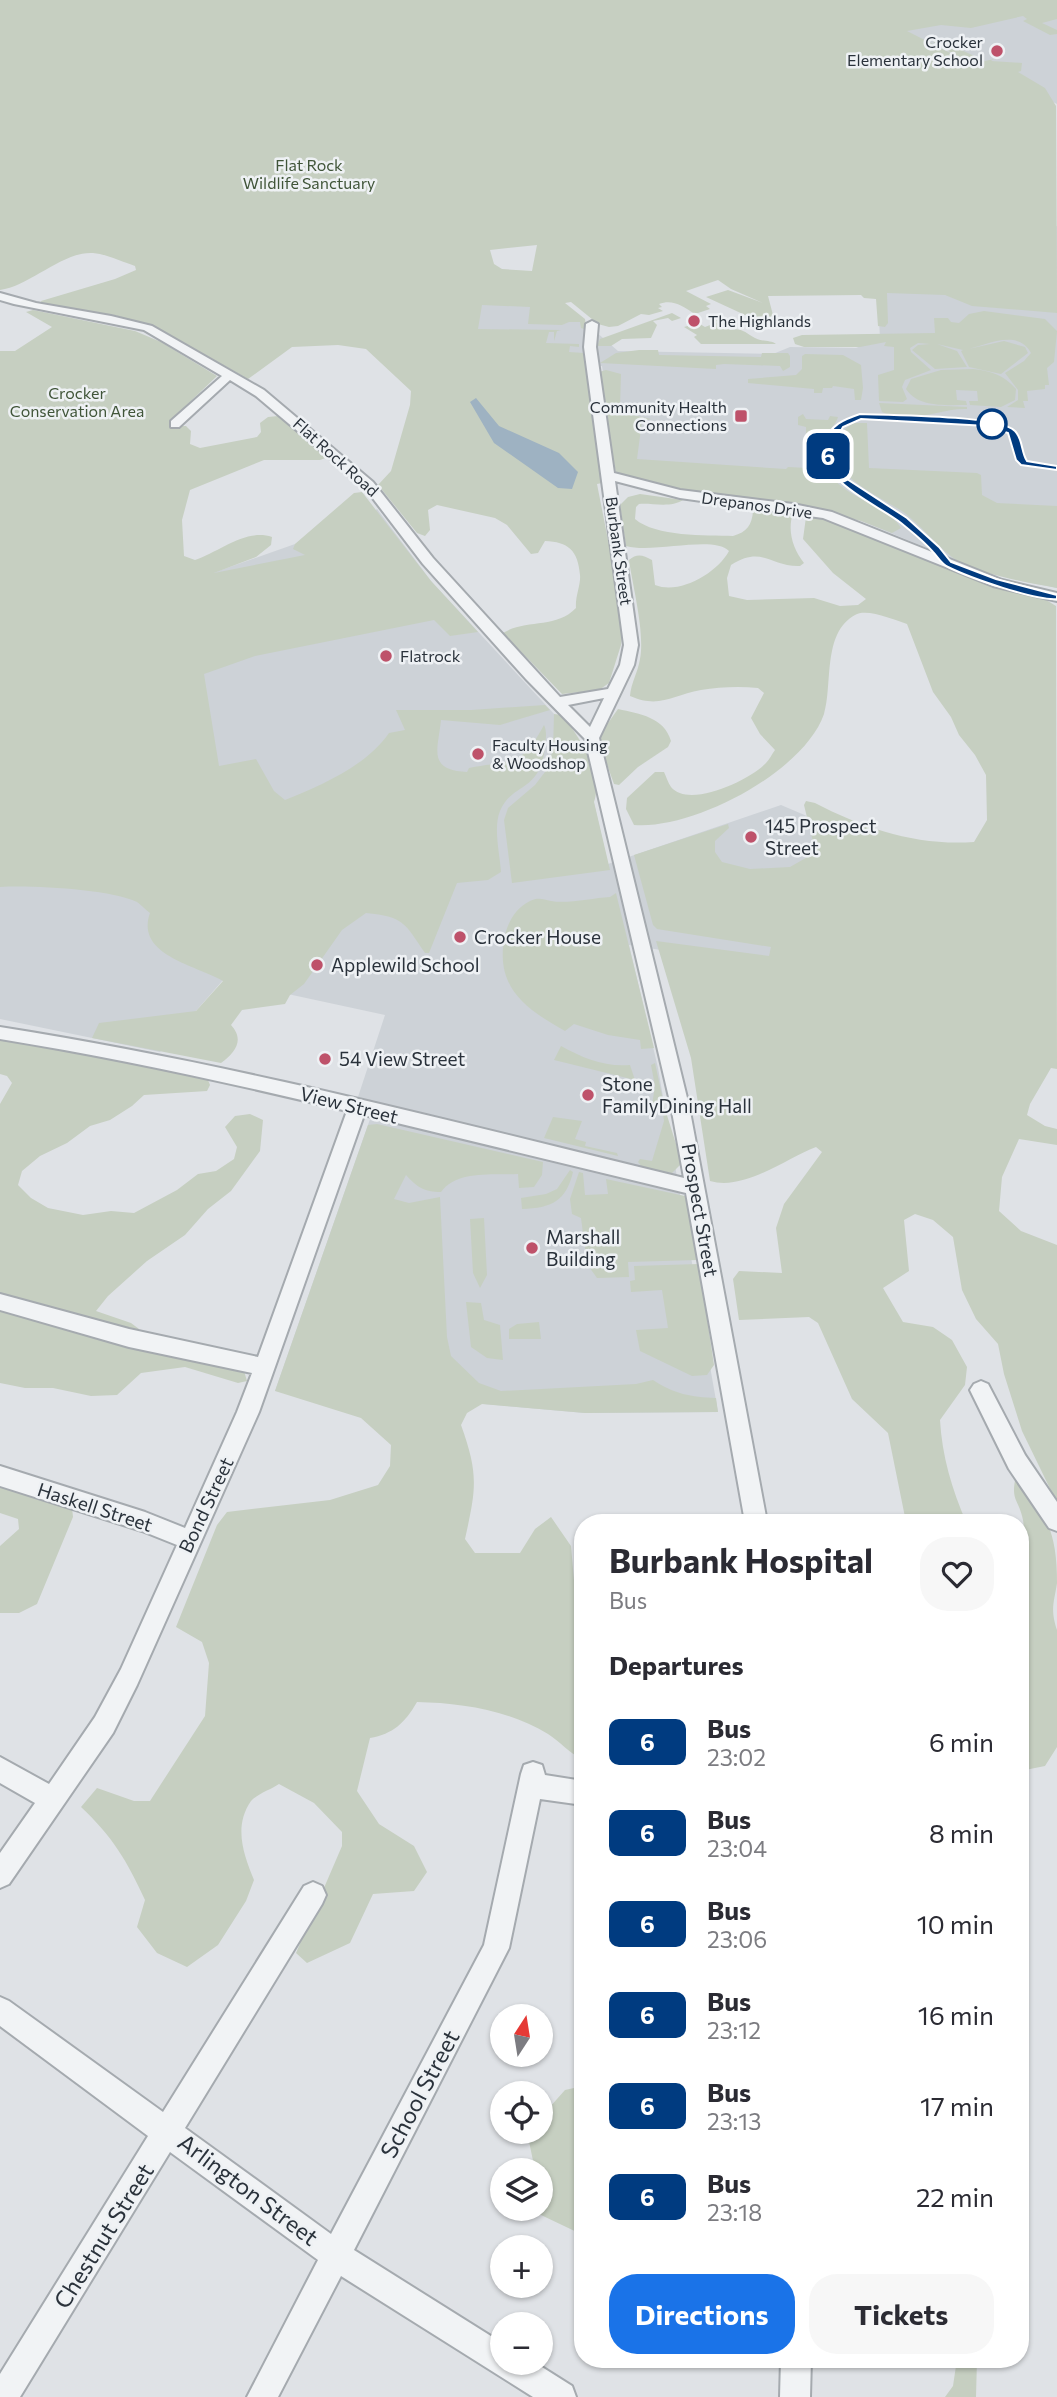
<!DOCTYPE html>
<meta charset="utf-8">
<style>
body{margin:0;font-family:Commissioner,sans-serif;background:#f7f7f7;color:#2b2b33;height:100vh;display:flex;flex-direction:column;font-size:26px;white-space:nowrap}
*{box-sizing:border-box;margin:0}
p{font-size:23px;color:#7c7c81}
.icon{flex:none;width:38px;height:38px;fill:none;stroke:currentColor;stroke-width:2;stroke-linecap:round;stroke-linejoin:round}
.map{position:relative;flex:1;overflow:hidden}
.panel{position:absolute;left:574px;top:1514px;width:455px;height:854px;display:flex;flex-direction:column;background:#fff;border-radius:28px;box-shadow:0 2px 5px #0004}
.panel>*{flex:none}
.badge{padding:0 14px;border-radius:10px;font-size:24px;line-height:46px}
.needle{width:46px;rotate:12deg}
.buttons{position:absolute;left:490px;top:2004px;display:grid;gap:14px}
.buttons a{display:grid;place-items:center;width:63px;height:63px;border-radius:50%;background:#fff;box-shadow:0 2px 5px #0004;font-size:35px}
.map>.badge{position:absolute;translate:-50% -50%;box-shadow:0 0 0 4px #fff}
h2{padding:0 35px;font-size:26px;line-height:63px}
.round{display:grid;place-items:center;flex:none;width:74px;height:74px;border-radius:28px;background:#f7f7f7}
.head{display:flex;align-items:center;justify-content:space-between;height:119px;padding:0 35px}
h1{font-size:33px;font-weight:700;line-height:52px}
.cta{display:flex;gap:14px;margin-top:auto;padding:14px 35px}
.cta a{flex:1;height:80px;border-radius:28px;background:#1a73e8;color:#fff;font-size:28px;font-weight:700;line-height:80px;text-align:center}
.cta a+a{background:#f7f7f7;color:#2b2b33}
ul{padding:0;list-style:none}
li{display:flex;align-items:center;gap:21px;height:91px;padding:0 35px}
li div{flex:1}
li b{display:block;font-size:26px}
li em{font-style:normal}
li .badge{min-width:77px;font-weight:700;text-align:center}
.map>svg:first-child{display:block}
.built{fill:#cdd2d7}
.green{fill:#c6cfc1;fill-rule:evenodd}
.water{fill:#9eb2c2}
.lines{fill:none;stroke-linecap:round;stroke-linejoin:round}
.minor-casing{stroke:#a5aaaf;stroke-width:4}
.minor{fill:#f1f3f5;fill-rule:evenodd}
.line{fill:#003b80;stroke:#fff;stroke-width:2}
.poi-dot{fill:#be526a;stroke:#eef1f4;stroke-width:2.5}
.stop-dot{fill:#fff;stroke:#003b80;stroke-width:3.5}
.labels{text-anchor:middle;stroke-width:5;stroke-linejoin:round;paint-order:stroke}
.far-poi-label{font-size:16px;fill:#2a323b;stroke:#eef1f4;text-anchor:start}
.far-park-label{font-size:16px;fill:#405539;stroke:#eef1f4}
.far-street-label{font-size:16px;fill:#2a323b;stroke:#eef1f4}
.poi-label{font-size:19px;fill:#2a323b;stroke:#eef1f4;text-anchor:start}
.street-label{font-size:19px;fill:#2a323b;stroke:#eef1f4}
.near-street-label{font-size:23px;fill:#2a323b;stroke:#eef1f4}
</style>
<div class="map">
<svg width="1057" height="2397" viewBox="0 0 1057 2397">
<rect width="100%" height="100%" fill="#dfe2e6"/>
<path class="built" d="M825,0H1057V104L1051,101Z
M1057,226V588L1021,581L956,560L847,515L620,471L602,366L431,360L479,267L580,318L618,351L773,354L790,347L856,348L880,338L877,282Z
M377,509L431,581L580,742L608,864L781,805L868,842L1022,1006L629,945L658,1068L718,1412L585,1413L427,1399L275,1391L376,1102L358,1097L385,1015L223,980L160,1052L0,1019V640L170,588L295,544L347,534Z"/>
<path class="green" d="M0,0H1057V19L1042,23L1057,30V34L1050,35L1023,21L1027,19L1023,16L971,28L941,25L907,31L962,59L933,42L940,40L985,61L994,59L991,61L1022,63L1021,71L1018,72L1045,88L1056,106L1057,313L972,306L945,295L887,293L888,323L885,327L878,326L876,299L864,298L861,295L768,296L773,315L766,320L749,314L745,315L706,297L728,290L763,303L731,289L718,280L686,291L711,304L706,306L710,309L695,314C682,306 673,299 659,304L662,307L658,308L663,311L649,315L641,314L618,326L609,327L598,324L571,302L565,303L585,319L586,326L584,329L581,328L580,322H569L562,325L528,324L530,307L482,305L478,329L561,330L557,331L554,341V332H549L546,343L579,344V347L570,346L569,352L584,353L602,483L597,484L624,621L621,645L609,683L599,690L562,694L503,633C525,619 556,629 576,608C575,596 581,585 580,575C578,550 568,542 545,541L538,553L531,554L507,525L495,518L437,505L428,510L430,530L425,536L417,533L378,485L391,471L410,405L411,391L366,349L338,345L292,347L248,379L156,327L114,315L42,304L41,301L115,279L136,270L135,266C123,262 106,254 93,253C63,251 30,286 0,290ZM537,245L532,271L502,269L494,264L490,250Z
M33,310L135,331L161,342L217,376L172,419V426H186L191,431L190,444L200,448L257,437L261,432L260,423L268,417L278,416L331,456L320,460H264L190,490L182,520L184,556L195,560C219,552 246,528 272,537L271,545L256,557L214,573L305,555L293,549L295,544L354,493L362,492L431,581L478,632L450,636L434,620L255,656L204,674L219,766L256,759L274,791L285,800C322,785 366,766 389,733L405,730L396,710H471L545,705L550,710L500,725L441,720C438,750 427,770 467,772L469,768C514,759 520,769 544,725C547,731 546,738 545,746C541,793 512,782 500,811C493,828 500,855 501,872L488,880L457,883L429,953H425C404,922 404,917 366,913L342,930L304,984L290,995L285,1004L242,1010L231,1025C245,1040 235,1053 221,1063L92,1038L99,1023L196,1011L223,981C195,965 135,955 150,913C146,910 141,905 137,902C110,889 31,885 0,887V351H15L52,327L26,312Z
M984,311L1045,319L1057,331L1054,362L1047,368L1049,385H1045V389L1027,391L1028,401H1023L1025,408L1007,407L1018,400V390L1005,373L1024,361L1031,353C1017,327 983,347 964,350L1004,341L1025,347L1028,353L1001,374L969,367L961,351L963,350L937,344L957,351L967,367L935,369L912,350L918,345L930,344L918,343L910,348L911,352L931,370L905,380L902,387L907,399L903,402L879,401L878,375L894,370V347L884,346L886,342L860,347H804L795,344L793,338L802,335L935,333L934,318H948L951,322L959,323L969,314Z
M672,313L681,318L672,321L668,318L653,321L657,325L651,338L622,339L611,346H597L600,339Z
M716,317L731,325L725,328L730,330C741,327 746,333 755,338C762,342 771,340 776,344H701L694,337L697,335L684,327L698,323L705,327L718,322L711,319Z
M639,350H658L659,355L761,357L762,353H788L790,356V367L783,371L780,366L724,364L716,365V369L600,363L616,353Z
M805,354L843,355L861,365L863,388L861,400H855L854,389L833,386L832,388H823L822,393H814V389L748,383V379L796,375L802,369V356Z
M973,369C991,371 1004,375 1016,389L1015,400L1001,407L970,405L969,401H978L977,391L956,390L957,400L966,401L967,405C947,405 918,408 906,389L911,379L941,370Z
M606,370L621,374L620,409L628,414L651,419L642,421L637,459L786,469L788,467L807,468L806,427L798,425V417L803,414L806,419L828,420L830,416L838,417C836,426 824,433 823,444C816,495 884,499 901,528L892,533L861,521L815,509L661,487L616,473L598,378L599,372Z
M879,403L967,407V409C939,408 910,426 882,412Z
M855,423H867L869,468L977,473L981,475L982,495L997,503L1057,506V588C1025,582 987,576 958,561C945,554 920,525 906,514C885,498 824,476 837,441C840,433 847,426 855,423Z
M640,494L683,500C671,508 653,503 639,504L636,507L635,519C656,537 705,535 733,536C747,532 752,525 753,511L758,507L793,513C787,531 793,549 804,563L800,566C770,567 763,545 731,565L727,578L729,596L747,600L814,598L840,606L858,605L866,599L833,573L803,539L806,517L809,515L864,533L967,577L1043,598L1056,606L1057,1069L1051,1068L1030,1104L1027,1115L1045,1126L1057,1129V1145L1019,1139L1002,1177L999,1211L1021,1231L1057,1245V1503L1022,1431L1004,1374L998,1344L976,1319L962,1290L953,1237L933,1220L915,1214L904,1220L909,1271L883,1288L903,1322L933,1327L952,1340L967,1367L965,1385L940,1420C942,1456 952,1489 966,1522H906L888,1433L852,1399L818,1323L809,1317L739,1320L733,1279L739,1271L782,1273L776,1228L784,1204L822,1152L816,1147C785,1159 744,1191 710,1181L691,1058L656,941L769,956L771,947L657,929L653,925L634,855L728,824L729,828L715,841V852L722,862L750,869L790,867L811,855L813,842L804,805L806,801L815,803C865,829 917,846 974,842L987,820L986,775L975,755L959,735L951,717L933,692L907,624C894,620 867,608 855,615C822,633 833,685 824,714C804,772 693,830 634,825L626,809L627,798L655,772H664C666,776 668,783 671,787C689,809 750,780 766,763C769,760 772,754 775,750L760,734L751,718L764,693L758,688C739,686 719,687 701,690C672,695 660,709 630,696C631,683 638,672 640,659C645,632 633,588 629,560C637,553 643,555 652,560L655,585C680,595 717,573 729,551C713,535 653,554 626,546L620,505L628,497Z
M618,709C640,714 664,717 671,741L668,747L638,767L619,785L614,784L600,745L601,733Z
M554,714L562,715C579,737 604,772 594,802L610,870L512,883L504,820L508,808L535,785L548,768L553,749Z
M616,893L654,1048L641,1049L640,1040L608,1035L574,1024L565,1031C524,1008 494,986 505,935C509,920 516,908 530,901C538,897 543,899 551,901C568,904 592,898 610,897Z
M0,1038L135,1062L208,1080L210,1085L207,1091L144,1095L132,1106L110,1120L90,1126L67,1143L40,1156L22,1171L18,1185L31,1198L48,1208L83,1215L111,1211L134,1213L177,1190L198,1174L216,1171L234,1159L237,1147L225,1127L235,1116L250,1114L263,1120L260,1151L231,1191L208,1209L185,1235L147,1261L108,1296L96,1311L131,1323L139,1329L128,1333L0,1295V1104L12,1083L7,1076L0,1074Z
M561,1046C583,1058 604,1067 630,1065L635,1080L554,1060Z
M655,1063L665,1109L682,1163L672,1173L642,1167L638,1162L640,1159L652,1161L664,1121L662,1106L652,1105L655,1086L651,1065Z
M553,1117L582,1121L575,1139L586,1142L585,1146L617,1153L618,1156L544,1138Z
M377,1124L543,1162L542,1175L534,1187L519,1188L518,1174C494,1175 456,1170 441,1192C424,1192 417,1187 406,1175L394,1199L409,1203L440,1197L447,1337L451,1356L479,1383L501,1391L636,1384L653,1380C674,1394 691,1397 716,1398L718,1412L585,1413L482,1404L467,1413L461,1425C479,1475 476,1489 465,1539L475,1553H520L535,1529L551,1517L571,1546L576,1603L583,1611V1759C568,1753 561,1742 548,1734C509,1710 461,1703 417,1702C405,1723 393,1734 370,1738L357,1791L379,1824L414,1846L427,1872L414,1891L373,1894L350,1943L307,1963L296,1953L342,1846V1832L314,1803L279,1784C272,1789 257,1794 251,1801C233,1827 244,1855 254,1880L246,1901L218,1945L187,1967L157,1953L137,1927L145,1900C127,1861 113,1837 81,1807L97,1788L134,1801H150L205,1716L209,1663L202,1642L176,1627L217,1525L227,1512L330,1500L378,1485L390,1466L391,1445L361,1418L275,1391L368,1125Z
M570,1170L573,1172C566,1201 552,1208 522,1209L521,1198L546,1194L557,1189Z
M579,1172L583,1173L585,1195L608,1194L606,1179L685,1196L688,1199L698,1260L628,1262L629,1277L597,1278L587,1264L581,1218L572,1214L570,1199Z
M484,1218L487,1275L480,1288L473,1273L470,1219Z
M699,1264L714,1365L707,1375L692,1376L640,1351L636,1330L668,1328L662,1290L631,1292L630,1281L635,1280L634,1266Z
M466,1302L481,1303L484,1320L500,1325L503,1360L487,1358L471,1347Z
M0,1310L159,1354L244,1371L247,1381L238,1383L185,1367L141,1373L117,1395L91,1396L53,1388H25L0,1383Z
M539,1322L541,1339H509V1329L517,1324Z
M1016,1476C1046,1513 1057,1531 1057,1583C1054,1603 1050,1609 1057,1630V1747L1045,1766L1020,1771V1577C1026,1557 1026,1540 1023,1520C1019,1499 1010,1501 1016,1476Z
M0,1484L72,1507L73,1517L37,1604L19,1613H0V1546L19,1529L18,1519L0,1513Z
M583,2086V2235L541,2215L534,2209L541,2208V2170H535L527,2132H541V2117L565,2090Z
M957,2359H977L976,2397H945L953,2386Z"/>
<path class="water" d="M476,398L499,426L559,453L578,472L572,489L558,488L494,443L470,402Z"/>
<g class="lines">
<defs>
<path id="minor" d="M0,293L36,303L111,316L152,326L264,390L373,482L433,558L560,697L608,689L620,665L624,645L584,347L586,324L592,321L598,324L596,347L614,473L680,490L793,504L832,512L1002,580L1057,593V601L993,586L823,518L680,498L615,481L638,645L634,665L599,738L689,1106L767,1522H745L686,1193L364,1115L259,1412L137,1685L113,1733L9,1884L0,1888V1853L35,1803L0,1783V1757L49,1784L95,1717L121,1669L177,1545L142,1531L0,1486V1466L145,1512L185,1528L237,1412L252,1373L129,1347L0,1310V1294L129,1329L258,1357L347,1111C232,1083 117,1058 0,1039V1027C231,1063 457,1123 684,1178L671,1106L585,739L526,679L423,564L365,488L256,396L230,380L179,427H171V421L222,376L144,330L14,304L0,300ZM604,698L590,727L568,705Z
M981,1381L988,1384L1025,1455L1057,1502V1531L1049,1528L1009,1469L970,1390L974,1384Z
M533,1762L542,1765L545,1775L583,1781V1805L540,1799L509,1948L354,2250L502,2343V2362H534L572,2386L576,2397H533L341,2276L278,2397H247L318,2260L170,2152L20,2397H0V2374L148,2136L0,2026V1997L9,2001L163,2112L304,1886L313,1882L322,1886L326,1895L322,1904L185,2128L331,2234L484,1945L521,1774L524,1765Z
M781,2359H811L810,2397H780Z"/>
</defs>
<use href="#minor" class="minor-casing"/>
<use href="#minor" class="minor"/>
</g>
<path class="line" d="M860,414C888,415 999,415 1015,431C1023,439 1021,452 1027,461L1057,466V470L1021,465L1016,460L1008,433L987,426L861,419L843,427L833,445L834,463L844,477L907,518L939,547L951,562L996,579L1057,595V599C1036,601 970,578 948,567C941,564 938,557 933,552C924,541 912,532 901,523C877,504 816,481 825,443C829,425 845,419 860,414Z"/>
<g class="poi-dot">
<circle cx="997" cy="51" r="7"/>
<circle cx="694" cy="321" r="7"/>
<rect x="734" y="409" width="14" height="14" rx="3.5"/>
<circle cx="386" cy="656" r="7"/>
<circle cx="478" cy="754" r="7"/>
<circle cx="751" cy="837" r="7"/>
<circle cx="460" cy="937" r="7"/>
<circle cx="317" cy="965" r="7"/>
<circle cx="325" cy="1059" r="7"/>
<circle cx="588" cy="1095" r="7"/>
<circle cx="532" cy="1248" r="7"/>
</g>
<circle class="stop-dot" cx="992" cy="424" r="14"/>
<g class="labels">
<g class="far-poi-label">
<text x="983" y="48" text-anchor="end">Crocker<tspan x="983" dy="18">Elementary School</tspan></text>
<text x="708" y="327">The Highlands</text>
<text x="727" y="413" text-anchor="end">Community Health<tspan x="727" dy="18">Connections</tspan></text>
<text x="400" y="662">Flatrock</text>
<text x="492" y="751">Faculty Housing<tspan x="492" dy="18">&amp; Woodshop</tspan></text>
</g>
<g class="far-park-label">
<text x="309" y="171">Flat Rock<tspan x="309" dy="18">Wildlife Sanctuary</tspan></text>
<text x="77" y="399">Crocker<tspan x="77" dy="18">Conservation Area</tspan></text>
</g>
<g class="far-street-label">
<text transform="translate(336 457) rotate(42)" y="6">Flat Rock Road</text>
<text transform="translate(757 505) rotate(8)" y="6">Drepanos Drive</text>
<text transform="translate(619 551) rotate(82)" y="6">Burbank Street</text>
</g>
<g class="poi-label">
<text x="765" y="833">145 Prospect<tspan x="765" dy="22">Street</tspan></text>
<text x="474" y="944">Crocker House</text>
<text x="331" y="972">Applewild School</text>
<text x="339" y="1066">54 View Street</text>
<text x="602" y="1091">Stone<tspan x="602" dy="22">FamilyDining Hall</tspan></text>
<text x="546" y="1244">Marshall<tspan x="546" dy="22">Building</tspan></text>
</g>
<g class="street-label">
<text transform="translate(349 1105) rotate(14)" y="7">View Street</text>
<text transform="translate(700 1210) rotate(80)" y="7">Prospect Street</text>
<text transform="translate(206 1505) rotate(-65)" y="7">Bond Street</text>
<text transform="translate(95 1507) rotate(18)" y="7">Haskell Street</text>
</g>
<g class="near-street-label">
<text transform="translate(420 2094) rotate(-62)" y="8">School Street</text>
<text transform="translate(248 2190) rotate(37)" y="8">Arlington Street</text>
<text transform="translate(104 2236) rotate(-58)" y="8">Chestnut Street</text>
</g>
</g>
</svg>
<div class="buttons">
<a><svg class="needle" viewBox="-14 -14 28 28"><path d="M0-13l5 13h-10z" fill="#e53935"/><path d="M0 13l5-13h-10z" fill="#7c7c81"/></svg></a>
<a><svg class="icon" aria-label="locate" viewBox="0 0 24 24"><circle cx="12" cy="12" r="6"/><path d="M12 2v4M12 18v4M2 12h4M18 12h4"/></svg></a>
<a><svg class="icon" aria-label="layers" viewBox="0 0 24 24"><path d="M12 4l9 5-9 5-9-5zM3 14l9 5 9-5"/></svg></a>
<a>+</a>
<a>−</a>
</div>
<b class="badge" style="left:828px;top:456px;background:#003b80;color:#fff">6</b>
<section class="panel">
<div class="head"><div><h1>Burbank Hospital</h1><p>Bus</p></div><a class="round"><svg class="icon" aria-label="heart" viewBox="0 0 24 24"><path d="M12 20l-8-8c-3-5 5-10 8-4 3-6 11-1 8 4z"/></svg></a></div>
<h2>Departures</h2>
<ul>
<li><span class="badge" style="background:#003b80;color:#fff">6</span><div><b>Bus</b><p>23:02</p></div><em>6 min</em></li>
<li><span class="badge" style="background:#003b80;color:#fff">6</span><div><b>Bus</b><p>23:04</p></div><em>8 min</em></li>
<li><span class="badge" style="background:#003b80;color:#fff">6</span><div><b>Bus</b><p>23:06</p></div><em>10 min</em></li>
<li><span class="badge" style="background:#003b80;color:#fff">6</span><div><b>Bus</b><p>23:12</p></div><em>16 min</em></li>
<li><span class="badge" style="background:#003b80;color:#fff">6</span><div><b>Bus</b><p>23:13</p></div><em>17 min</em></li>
<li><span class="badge" style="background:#003b80;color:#fff">6</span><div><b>Bus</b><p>23:18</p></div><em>22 min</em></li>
</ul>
<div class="cta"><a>Directions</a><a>Tickets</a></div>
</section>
</div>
